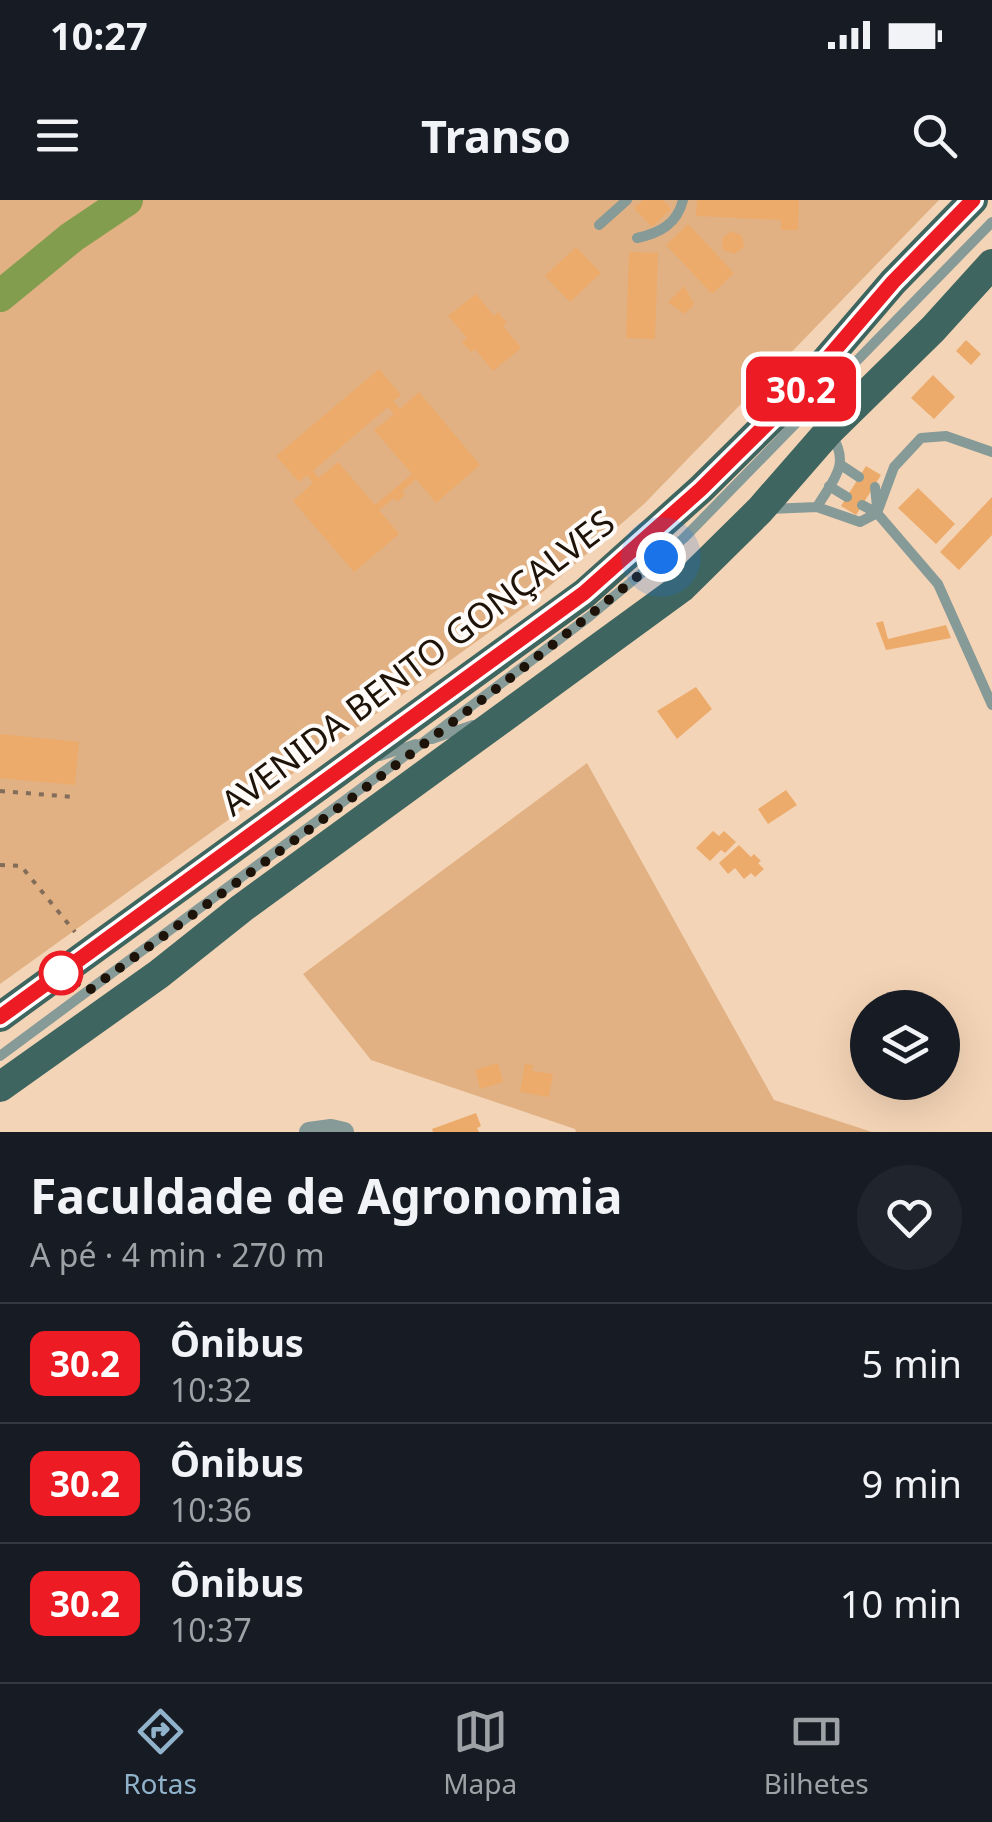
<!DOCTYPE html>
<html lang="pt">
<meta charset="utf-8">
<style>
body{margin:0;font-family:"Noto Sans",sans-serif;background:#20242c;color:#f1f3f6;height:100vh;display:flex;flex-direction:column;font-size:38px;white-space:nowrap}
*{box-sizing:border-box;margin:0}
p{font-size:32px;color:#9ea1a6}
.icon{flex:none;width:55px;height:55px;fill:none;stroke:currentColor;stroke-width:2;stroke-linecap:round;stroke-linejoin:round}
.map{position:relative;height:932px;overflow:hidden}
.panel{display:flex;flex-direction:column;background:#171b24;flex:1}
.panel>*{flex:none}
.badge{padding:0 20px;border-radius:15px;font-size:35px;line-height:65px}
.buttons{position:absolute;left:850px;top:790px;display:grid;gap:20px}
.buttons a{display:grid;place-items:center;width:110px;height:110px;border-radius:50%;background:#171b24;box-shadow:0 10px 40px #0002;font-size:50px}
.you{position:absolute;width:50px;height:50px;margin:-25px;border:8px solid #fff;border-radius:50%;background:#1a73e8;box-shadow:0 0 0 15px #1a73e833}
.map>.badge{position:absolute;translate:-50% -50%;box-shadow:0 0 0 5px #fff}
.round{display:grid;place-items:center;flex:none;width:105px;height:105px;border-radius:52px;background:#20242c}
.head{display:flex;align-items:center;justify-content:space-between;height:170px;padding:0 30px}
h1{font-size:48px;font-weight:700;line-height:75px}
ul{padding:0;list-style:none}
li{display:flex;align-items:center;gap:30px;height:120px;padding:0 30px;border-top:2px solid #363941}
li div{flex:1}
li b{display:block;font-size:38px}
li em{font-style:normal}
li .badge{min-width:110px;font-weight:700;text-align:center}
.status{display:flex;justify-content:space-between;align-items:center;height:70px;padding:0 50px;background:#171b24;direction:ltr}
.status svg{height:28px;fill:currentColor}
header{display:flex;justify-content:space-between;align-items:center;height:130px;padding:0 30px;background:#171b24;font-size:45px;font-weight:700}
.dock{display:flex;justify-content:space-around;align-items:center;height:140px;border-top:2px solid #363941;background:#171b24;font-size:28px;color:#9ea1a6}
.dock a{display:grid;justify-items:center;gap:5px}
.dock .active{color:#90b2cb}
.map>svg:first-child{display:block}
.green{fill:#e1b183}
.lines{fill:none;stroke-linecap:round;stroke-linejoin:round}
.river{stroke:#829d4d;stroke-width:32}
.building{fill:#ecab6b;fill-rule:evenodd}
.path{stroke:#826d5a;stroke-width:4;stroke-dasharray:5 8;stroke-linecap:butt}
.lane{stroke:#869a97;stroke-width:10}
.street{stroke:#869a97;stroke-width:20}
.primary{stroke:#3e655f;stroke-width:30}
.line-casing{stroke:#fff;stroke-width:22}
.line{stroke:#ed1c24;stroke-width:15}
.walk{stroke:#1e1309;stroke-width:10;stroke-dasharray:0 18}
.stop-dot{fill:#fff;stroke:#ed1c24;stroke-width:5}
.labels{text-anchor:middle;stroke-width:8;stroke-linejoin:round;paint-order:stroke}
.street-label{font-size:35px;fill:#1e1309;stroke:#fefbf8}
</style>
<div class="status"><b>10:27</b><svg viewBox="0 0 49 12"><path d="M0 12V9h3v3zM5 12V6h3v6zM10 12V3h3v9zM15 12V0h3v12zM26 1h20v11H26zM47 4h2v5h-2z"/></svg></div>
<header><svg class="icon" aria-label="menu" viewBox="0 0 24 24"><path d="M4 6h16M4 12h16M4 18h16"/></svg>Transo<svg class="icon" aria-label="search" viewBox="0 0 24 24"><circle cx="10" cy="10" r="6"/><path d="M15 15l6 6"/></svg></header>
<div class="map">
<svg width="992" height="932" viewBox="0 0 992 932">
<rect width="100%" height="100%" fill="#f4d4b6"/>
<path class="green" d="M0,0H939L644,304L530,403L0,784Z
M587,563L774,900L872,932H576L575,929L371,860L303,774Z"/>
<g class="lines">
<path class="river" d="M0,96L72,37L127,0"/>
</g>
<path class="building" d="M643,0H663L671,9L652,27L634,8Z
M697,0H799L798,30H781V20L696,16Z
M688,24L734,73L712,94L666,45Z
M731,31L742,36L744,47L735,54L723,50L722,39Z
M576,47L601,73L570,102L545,76Z
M629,52L658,53L655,139L626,138Z
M684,86L694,104L685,114L668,102Z
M476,94L494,116L498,112L507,123L503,126L521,148L493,171L475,149L471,152L462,142L467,138L448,116Z
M966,140L981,154L971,165L956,151Z
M379,169L401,195L393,201L400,209L419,192L480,265L436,303L416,279L402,291L405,295L397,302L394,298L379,310L399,334L354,372L293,301L313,283L307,275L299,282L276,256ZM388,207L394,214L374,230L412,274L375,305L338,262L319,278L313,271Z
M933,175L955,197L934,219L911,198Z
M866,266L881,275L856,315L841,306Z
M918,288L955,324L936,344L898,308Z
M992,297V335L959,370L940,352Z
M883,421L888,439L946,425L951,438L886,450L876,423Z
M696,487L712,509L677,539L657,511Z
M0,534L79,542L75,585L0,578Z
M786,590L797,605L768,624L758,609Z
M713,631L719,636L724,631L736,642L725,653L721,650L710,661L696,648Z
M739,645L751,657L754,654L761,661L758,663L764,669L755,677L751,673L744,679L735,668L728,674L719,663Z
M498,863L503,882L480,889L475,870Z
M525,864L533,865L532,871L553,874L549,897L520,892Z
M476,913L481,926L477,928L479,932H433L432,929Z"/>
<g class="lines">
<path class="path" d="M0,591L74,597
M0,665L21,666L75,732"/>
<path class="lane" d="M599,25L627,0
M637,38C660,33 677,24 683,0
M841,265L859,277
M829,286L847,297
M875,287L877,307
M862,305L877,313L938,384L992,505
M817,307L860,322L877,313L894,267L921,238L946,236L992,252
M769,309L817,307C832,281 851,265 832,236
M432,539L473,525
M380,556L416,544
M0,856L425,541L590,416L684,338L992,22"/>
<path class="street" d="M309,932L331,929L344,932"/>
<path class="primary" d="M0,817L585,393L701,289L797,194L893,82L973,0
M0,887L159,774L242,708L681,388L760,310L829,231L933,129L992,64"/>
</g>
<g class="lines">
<defs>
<path id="line" d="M0,817L584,393L701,289L797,194L893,82L973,0"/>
</defs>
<use href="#line" class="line-casing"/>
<use href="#line" class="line"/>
<path class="walk" d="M61,773L88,791C281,650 477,510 661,357"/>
</g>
<circle class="stop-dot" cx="61" cy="773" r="20"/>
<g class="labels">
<g class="street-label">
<text transform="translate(418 463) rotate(-37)" y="12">AVENIDA BENTO GONÇALVES</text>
</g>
</g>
</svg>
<div class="buttons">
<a><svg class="icon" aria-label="layers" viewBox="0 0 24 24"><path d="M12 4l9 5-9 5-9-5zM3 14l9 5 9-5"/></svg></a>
</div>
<div class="you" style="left:661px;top:357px"></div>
<b class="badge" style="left:801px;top:189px;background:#ed1c24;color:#fff">30.2</b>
</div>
<section class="panel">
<div class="head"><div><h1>Faculdade de Agronomia</h1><p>A pé · 4 min · 270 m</p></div><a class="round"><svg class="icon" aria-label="heart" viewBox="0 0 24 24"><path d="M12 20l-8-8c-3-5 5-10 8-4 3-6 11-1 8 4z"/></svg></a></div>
<ul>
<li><span class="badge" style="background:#ed1c24;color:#fff">30.2</span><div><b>Ônibus</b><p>10:32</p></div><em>5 min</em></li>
<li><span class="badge" style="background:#ed1c24;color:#fff">30.2</span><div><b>Ônibus</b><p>10:36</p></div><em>9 min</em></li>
<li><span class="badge" style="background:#ed1c24;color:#fff">30.2</span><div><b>Ônibus</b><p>10:37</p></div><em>10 min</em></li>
</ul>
</section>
<nav class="dock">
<a class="active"><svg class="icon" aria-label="directions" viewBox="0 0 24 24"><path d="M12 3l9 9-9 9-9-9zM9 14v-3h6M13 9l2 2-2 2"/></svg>Rotas</a>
<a><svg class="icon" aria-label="map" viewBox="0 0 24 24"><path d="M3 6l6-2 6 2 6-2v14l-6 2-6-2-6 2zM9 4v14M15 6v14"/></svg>Mapa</a>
<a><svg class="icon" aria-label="tickets" viewBox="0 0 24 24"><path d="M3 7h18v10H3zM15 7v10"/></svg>Bilhetes</a>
</nav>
